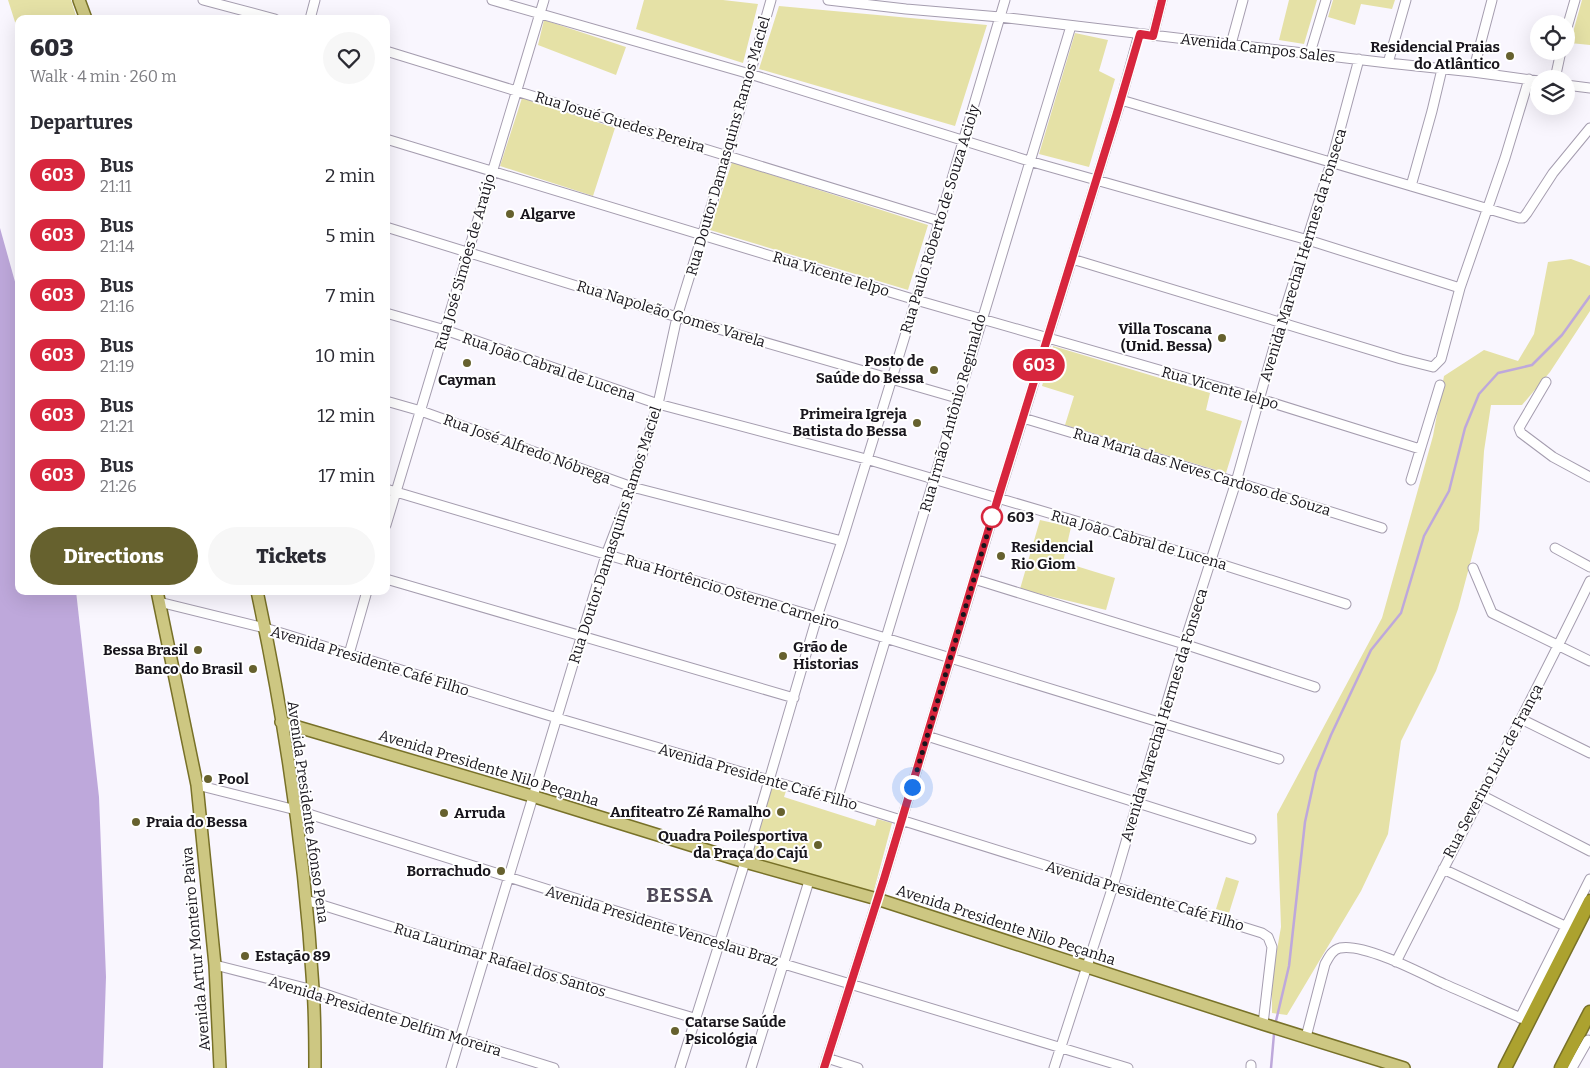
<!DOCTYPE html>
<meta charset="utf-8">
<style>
body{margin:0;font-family:Bitter,serif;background:#f7f7f7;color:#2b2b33;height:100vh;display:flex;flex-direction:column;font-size:19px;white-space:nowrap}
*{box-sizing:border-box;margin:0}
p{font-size:16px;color:#7c7c81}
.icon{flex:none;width:28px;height:28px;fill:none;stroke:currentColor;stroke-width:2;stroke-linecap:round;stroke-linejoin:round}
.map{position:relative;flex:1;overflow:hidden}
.sheet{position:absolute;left:15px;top:15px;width:375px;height:580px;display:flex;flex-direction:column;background:#fff;border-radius:10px;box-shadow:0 5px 20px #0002}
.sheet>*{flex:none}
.badge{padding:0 10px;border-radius:16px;font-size:18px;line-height:32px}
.controls{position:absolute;left:1530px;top:15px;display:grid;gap:10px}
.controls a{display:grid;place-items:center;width:45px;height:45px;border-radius:50%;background:#fff;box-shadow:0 5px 20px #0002;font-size:25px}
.you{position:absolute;width:25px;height:25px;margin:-12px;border:4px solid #fff;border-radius:50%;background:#1a73e8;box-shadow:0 0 0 8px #1a73e833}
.map>.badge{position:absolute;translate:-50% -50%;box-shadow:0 0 0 2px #fff}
h2{padding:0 15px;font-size:19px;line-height:45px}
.round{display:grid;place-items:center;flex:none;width:52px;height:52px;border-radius:26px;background:#f7f7f7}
.summary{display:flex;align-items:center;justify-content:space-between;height:85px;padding:0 15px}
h1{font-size:24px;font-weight:800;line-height:38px}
.cta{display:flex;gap:10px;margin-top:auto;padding:10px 15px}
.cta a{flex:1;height:58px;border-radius:30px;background:#66612e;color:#fff;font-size:20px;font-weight:800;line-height:58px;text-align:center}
.cta a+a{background:#f7f7f7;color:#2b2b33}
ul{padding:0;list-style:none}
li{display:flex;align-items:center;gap:15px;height:60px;padding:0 15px}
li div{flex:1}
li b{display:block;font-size:19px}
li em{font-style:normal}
li .badge{min-width:55px;font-weight:700;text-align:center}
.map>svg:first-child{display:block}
.green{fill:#e5e1a6}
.water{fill:#bea8db}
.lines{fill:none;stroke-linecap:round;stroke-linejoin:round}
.stream{stroke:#bea8db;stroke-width:2.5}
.minor-casing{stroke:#a59daf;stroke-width:11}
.major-casing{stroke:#787128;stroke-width:14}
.highway-casing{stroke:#787128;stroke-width:15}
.minor{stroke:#fff;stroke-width:9}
.major{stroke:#cdc782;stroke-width:11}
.highway{stroke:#aca22f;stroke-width:12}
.line-casing{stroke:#fff;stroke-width:11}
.line{stroke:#d7263d;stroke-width:8}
.walk{stroke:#18151c;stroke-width:5;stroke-dasharray:0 9}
.poi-dot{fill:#66612e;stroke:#fff;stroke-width:2}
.stop-dot{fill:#fff;stroke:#d7263d;stroke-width:2.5}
.labels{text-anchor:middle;stroke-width:4;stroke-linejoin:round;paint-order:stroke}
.poi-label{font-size:15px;font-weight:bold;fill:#18151c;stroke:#fff;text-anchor:end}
.street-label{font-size:15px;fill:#18151c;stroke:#fff}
.stop-label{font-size:15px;font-weight:bold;fill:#18151c;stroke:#fff;text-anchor:start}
.district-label{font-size:20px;font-weight:bold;letter-spacing:1px;fill:#4f4959;stroke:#fff}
</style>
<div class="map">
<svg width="1590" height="1068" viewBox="0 0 1590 1068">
<rect width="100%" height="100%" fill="#f9f6fe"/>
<path class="green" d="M8,0H71L77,19H19V24L15,22Z
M644,0H723L758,4L743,63L636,29Z
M1289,0H1317L1304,44L1279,40Z
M1333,0H1395L1392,9L1361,4L1355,25L1328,17Z
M1582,0H1590V45L1570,43Z
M779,6L987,25L955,126L759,69Z
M544,20L626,47L616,75L538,45Z
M1075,33L1108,40L1099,71L1115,79L1089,167L1039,154Z
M522,98L615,128L593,196L500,166Z
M732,162L928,225L908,290L710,230Z
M1571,259L1590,266V311L1550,372L1522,405H1491L1484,451L1479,530L1458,609L1436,671L1401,741L1388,834L1361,891L1287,1015L1272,1013V978L1281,927L1277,814L1382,618L1433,436L1444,376L1484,350L1518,361L1534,334L1548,262Z
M1053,346L1210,393L1206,410L1242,421L1226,473L1065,425L1074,396L1042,386Z
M1040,520L1071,527L1063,562L1115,578L1106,610L1020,589Z
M771,787L786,791L784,797L875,826L877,819L892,823L873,894L749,857Z
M1226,877L1239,881L1229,913L1216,909Z"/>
<path class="water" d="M0,228L19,296V591H76L99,797L106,977L103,1068H0Z"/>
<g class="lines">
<path class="stream" d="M1276,1021L1289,966L1305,822L1316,772L1331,735L1371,650L1401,613L1424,536L1449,491L1465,428L1479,394L1498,373L1532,365L1562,335L1590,296
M1271,1068L1274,1034"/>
<defs>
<path id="minor" d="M203,0L275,19
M492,0L750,74L1029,161L1308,240L1460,288
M828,0L906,9L1000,17L1388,63L1473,72L1539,81
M310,19L315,0
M1566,31L1575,0
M1153,36L1162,0
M1231,44L1243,0
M386,51L939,221
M1310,53L1326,0
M1388,63L1406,0
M1473,72L1492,0
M1555,79L1561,51
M1566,85L1590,88
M1121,100L1519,218H1523L1527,213L1553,173L1590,128
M386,139L916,300L1260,399L1420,449
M1411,186L1432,111L1442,69
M386,227L677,317L957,398
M1072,259L1401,359L1433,367L1441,359L1460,288L1505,158L1529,79
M386,313L445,330L658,404L866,459L1211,561L1346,604
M1546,382L1519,428L1521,433L1553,457L1590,477
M386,401L421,411L632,487L842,541
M1023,418L1236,482L1382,528
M1411,480L1440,385
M386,489L817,617L1279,759
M386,525L544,0
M1555,548L1590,567
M1473,568L1492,613L1590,661
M386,579L794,698
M974,579L1184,644L1315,687
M159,602L265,628L557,718L837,800L1262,933L1268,937L1272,947L1263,1024
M349,654L367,591
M1521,719L1590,753
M927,736L1251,839
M197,785L296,810L784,964L1128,1068
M1481,795L1590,851
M837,800L1071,26
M1443,869L1567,927
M306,900L485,956L694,1018
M1396,962C1460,835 1528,709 1590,581
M215,965L313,990L460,1039L554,1068
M1520,1018L1590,879
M1306,1037L1325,964C1329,957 1332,950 1340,948C1364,943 1421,973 1444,984C1472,996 1500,1009 1528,1021
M827,1058L858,1068
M451,1068L606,555L632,487L658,404L677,317L727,155L771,0
M680,1068L745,862L817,617L842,541L916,300L1005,0
M751,1068L809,881
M824,1068L884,879L998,499L1121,100L1139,34
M1054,1068L1113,886L1184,644L1236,482L1281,322L1331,163L1359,59
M1251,1068V1065
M1572,1068L1588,1040"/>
<path id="major" d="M79,0L86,19
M157,591L197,785L215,965L220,1068
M257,591C285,722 305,855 313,988C315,1015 315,1042 315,1068
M281,722L532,796L745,862L877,899L1263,1024L1404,1068"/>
<path id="highway" d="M1505,1068L1590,901
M1561,1068L1590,1012"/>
</defs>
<use href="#minor" class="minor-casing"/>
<use href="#major" class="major-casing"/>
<use href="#highway" class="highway-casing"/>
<use href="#minor" class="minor"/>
<use href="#major" class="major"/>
<use href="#highway" class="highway"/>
</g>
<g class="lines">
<defs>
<path id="line" d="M824,1068L884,879L998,498L1116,116L1140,34L1153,36L1162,0"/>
</defs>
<use href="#line" class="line-casing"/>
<use href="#line" class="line"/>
<path class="walk" d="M912,787L993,515L992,517"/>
</g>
<g class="poi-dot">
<circle cx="1510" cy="56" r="5"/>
<circle cx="510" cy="214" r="5"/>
<circle cx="1222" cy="338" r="5"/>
<circle cx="467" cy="363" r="5"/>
<circle cx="934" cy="370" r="5"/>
<circle cx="917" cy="423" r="5"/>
<circle cx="1001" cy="556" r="5"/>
<circle cx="198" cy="650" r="5"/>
<circle cx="783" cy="656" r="5"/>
<circle cx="253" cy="669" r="5"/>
<circle cx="208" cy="779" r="5"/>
<circle cx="781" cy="812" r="5"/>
<circle cx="444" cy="813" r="5"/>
<circle cx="136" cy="822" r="5"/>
<circle cx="818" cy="845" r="5"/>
<circle cx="501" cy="871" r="5"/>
<circle cx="245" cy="956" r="5"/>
<circle cx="675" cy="1031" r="5"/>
</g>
<circle class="stop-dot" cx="992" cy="517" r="10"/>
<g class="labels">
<g class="poi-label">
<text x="1500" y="52">Residencial Praias<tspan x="1500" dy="17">do Atlântico</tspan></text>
<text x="520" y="219" text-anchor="start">Algarve</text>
<text x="1212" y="334">Villa Toscana<tspan x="1212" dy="17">(Unid. Bessa)</tspan></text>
<text x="924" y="366">Posto de<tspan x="924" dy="17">Saúde do Bessa</tspan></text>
<text x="467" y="385" text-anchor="middle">Cayman</text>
<text x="907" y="419">Primeira Igreja<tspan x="907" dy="17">Batista do Bessa</tspan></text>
<text x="1011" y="552" text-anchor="start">Residencial<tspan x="1011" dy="17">Rio Giom</tspan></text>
<text x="793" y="652" text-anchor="start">Grão de<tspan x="793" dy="17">Historias</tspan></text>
<text x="188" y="655">Bessa Brasil</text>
<text x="243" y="674">Banco do Brasil</text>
<text x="218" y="784" text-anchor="start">Pool</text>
<text x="771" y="817">Anfiteatro Zé Ramalho</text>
<text x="454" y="818" text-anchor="start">Arruda</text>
<text x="146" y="827" text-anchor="start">Praia do Bessa</text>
<text x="808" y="841">Quadra Poilesportiva<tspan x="808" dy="17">da Praça do Cajú</tspan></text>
<text x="491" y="876">Borrachudo</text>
<text x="255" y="961" text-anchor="start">Estação 89</text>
<text x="685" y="1027" text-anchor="start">Catarse Saúde<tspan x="685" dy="17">Psicológia</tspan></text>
</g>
<g class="street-label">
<text transform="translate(1258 48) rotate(7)" y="5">Avenida Campos Sales</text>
<text transform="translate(620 122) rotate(17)" y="5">Rua Josué Guedes Pereira</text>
<text transform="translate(728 146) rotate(-74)" y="5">Rua Doutor Damasquins Ramos Maciel</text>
<text transform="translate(940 219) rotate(-73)" y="5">Rua Paulo Roberto de Souza Acioly</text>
<text transform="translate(1303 255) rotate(-73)" y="5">Avenida Marechal Hermes da Fonseca</text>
<text transform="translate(465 262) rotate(-74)" y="5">Rua José Simões de Araújo</text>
<text transform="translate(831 274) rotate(17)" y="5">Rua Vicente Ielpo</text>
<text transform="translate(671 314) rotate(17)" y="5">Rua Napoleão Gomes Varela</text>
<text transform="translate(549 367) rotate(19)" y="5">Rua João Cabral de Lucena</text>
<text transform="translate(1220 388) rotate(16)" y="5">Rua Vicente Ielpo</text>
<text transform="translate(953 413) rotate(-74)" y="5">Rua Irmão Antônio Reginaldo</text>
<text transform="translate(527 449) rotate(20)" y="5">Rua José Alfredo Nóbrega</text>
<text transform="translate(1202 472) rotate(17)" y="5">Rua Maria das Neves Cardoso de Souza</text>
<text transform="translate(615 535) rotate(-72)" y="5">Rua Doutor Damasquins Ramos Maciel</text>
<text transform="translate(1139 540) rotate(16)" y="5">Rua João Cabral de Lucena</text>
<text transform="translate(732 592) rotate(17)" y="5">Rua Hortêncio Osterne Carneiro</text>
<text transform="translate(370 661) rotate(17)" y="5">Avenida Presidente Café Filho</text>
<text transform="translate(1164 715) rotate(-73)" y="5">Avenida Marechal Hermes da Fonseca</text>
<text transform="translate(489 768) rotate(17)" y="5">Avenida Presidente Nilo Peçanha</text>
<text transform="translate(1493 771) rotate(-62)" y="5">Rua Severino Luiz de França</text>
<text transform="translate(758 777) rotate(16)" y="5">Avenida Presidente Café Filho</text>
<text transform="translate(308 812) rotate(82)" y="5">Avenida Presidente Afonso Pena</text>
<text transform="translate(1145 896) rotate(17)" y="5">Avenida Presidente Café Filho</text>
<text transform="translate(1006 925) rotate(18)" y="5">Avenida Presidente Nilo Peçanha</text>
<text transform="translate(662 926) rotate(17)" y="5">Avenida Presidente Venceslau Braz</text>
<text transform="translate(196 949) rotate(-95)" y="5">Avenida Artur Monteiro Paiva</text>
<text transform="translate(500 960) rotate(17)" y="5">Rua Laurimar Rafael dos Santos</text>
<text transform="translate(385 1016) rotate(17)" y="5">Avenida Presidente Delfim Moreira</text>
</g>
<g class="stop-label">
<text x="1007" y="522">603</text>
</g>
<g class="district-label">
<text x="680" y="902">BESSA</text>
</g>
</g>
</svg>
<div class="controls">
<a><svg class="icon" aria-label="locate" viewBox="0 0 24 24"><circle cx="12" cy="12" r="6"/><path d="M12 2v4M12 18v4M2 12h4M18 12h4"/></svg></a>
<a><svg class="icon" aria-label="layers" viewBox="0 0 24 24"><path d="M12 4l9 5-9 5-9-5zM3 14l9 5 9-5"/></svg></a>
</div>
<div class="you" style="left:912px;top:787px"></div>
<b class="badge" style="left:1039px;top:365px;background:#d7263d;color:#fff">603</b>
<section class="sheet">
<div class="summary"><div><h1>603</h1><p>Walk · 4 min · 260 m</p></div><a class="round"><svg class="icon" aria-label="heart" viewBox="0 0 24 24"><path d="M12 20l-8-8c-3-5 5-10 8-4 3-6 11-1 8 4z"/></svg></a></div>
<h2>Departures</h2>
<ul>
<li><span class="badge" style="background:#d7263d;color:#fff">603</span><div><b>Bus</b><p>21:11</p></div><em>2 min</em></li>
<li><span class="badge" style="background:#d7263d;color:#fff">603</span><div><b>Bus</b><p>21:14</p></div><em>5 min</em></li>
<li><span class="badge" style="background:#d7263d;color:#fff">603</span><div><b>Bus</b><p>21:16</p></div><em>7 min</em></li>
<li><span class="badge" style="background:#d7263d;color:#fff">603</span><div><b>Bus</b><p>21:19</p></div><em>10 min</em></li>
<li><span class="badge" style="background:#d7263d;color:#fff">603</span><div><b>Bus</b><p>21:21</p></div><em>12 min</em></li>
<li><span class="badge" style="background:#d7263d;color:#fff">603</span><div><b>Bus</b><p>21:26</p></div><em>17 min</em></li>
</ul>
<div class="cta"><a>Directions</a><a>Tickets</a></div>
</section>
</div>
